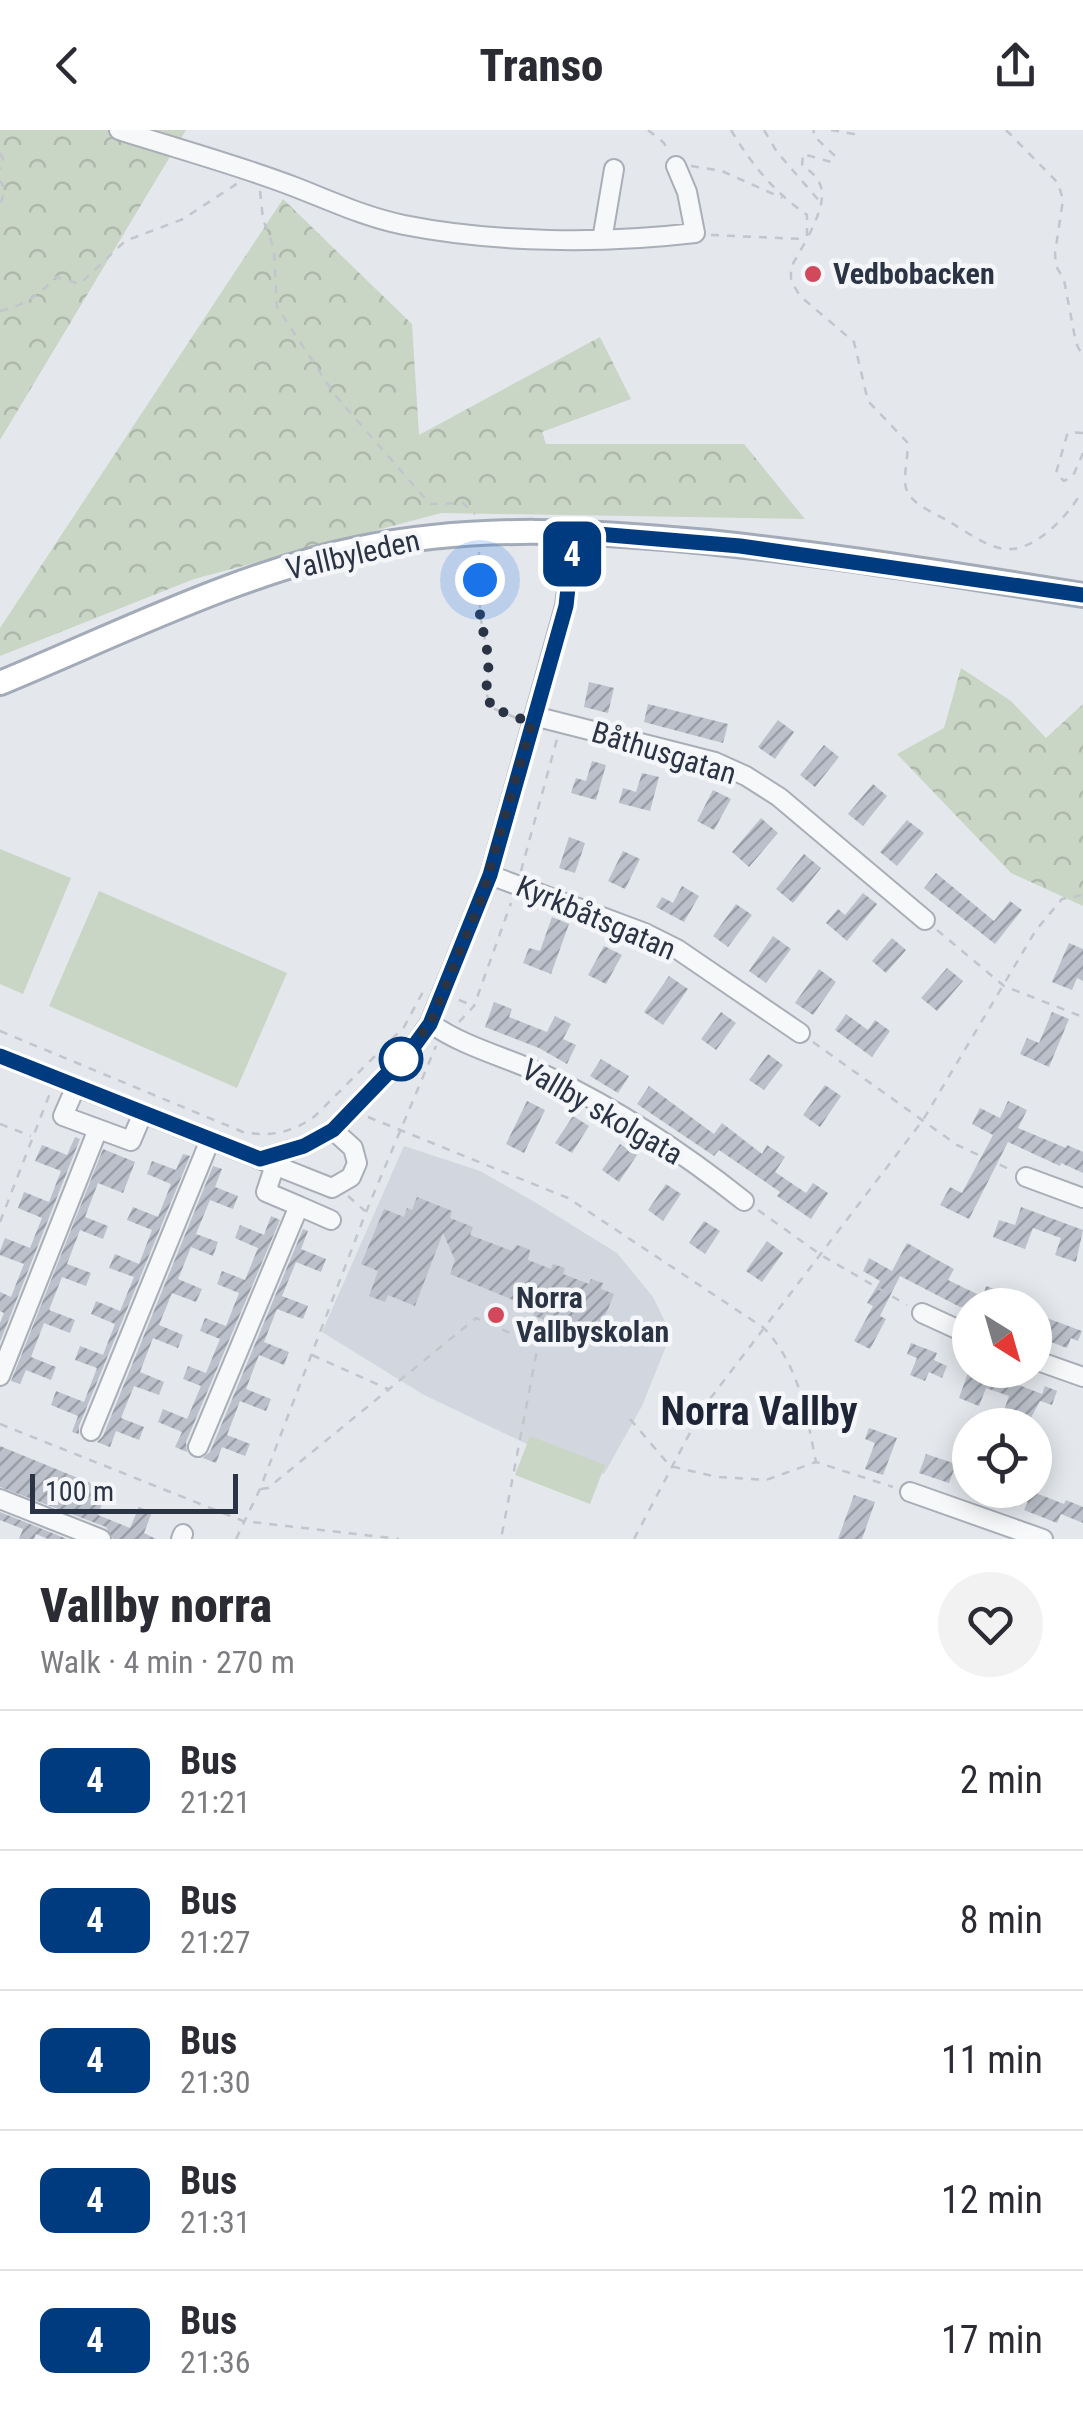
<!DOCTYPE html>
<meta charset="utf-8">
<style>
body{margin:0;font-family:"Roboto Condensed",sans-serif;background:#f2f2f3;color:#2b2b33;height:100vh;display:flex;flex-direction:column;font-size:38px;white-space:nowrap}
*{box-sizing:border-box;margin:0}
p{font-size:32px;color:#7c7c81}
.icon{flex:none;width:55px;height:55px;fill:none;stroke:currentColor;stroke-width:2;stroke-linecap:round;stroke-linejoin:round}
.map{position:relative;height:1409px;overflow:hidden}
.sheet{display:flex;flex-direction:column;background:#fff;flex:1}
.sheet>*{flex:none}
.badge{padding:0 20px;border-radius:15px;font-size:35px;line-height:65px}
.needle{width:65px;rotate:143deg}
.buttons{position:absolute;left:952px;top:1158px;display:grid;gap:20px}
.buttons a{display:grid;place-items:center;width:100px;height:100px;border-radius:50%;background:#fff;box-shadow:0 5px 25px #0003;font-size:50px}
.scale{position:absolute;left:30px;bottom:25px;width:208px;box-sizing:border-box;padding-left:10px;border:5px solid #2b3445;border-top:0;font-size:28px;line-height:35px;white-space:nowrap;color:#2b3445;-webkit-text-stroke:8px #f4f6f9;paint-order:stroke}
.you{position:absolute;width:50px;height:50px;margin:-25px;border:8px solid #fff;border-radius:50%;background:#1a73e8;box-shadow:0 0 0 15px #1a73e833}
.map>.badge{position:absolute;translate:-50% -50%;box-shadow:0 0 0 5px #fff}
.round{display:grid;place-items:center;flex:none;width:105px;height:105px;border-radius:52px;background:#f2f2f3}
.head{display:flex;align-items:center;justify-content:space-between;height:170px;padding:0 40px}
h1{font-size:48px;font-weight:800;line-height:75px}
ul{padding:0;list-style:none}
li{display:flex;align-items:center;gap:30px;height:140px;padding:0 40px;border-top:2px solid #e1e1e2}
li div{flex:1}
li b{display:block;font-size:38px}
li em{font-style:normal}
li .badge{min-width:110px;font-weight:700;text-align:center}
header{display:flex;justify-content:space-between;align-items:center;height:130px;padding:0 40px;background:#fff;font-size:45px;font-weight:800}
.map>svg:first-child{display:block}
.built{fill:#d2d6de}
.grass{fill:#c9d6c5}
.forest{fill:url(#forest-crowns)}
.building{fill:url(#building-hatch)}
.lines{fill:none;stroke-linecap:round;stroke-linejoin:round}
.minor-casing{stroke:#a9aeb7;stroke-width:22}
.major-casing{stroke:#a3abb8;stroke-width:28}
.path{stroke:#c2c5cb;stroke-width:2.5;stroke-dasharray:8 8;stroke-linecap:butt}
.minor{stroke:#f7f8fa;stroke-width:18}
.major{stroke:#fff;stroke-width:22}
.line-casing{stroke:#fff;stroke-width:22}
.line{stroke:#003b80;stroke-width:15}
.walk{stroke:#2b3445;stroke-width:10;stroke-dasharray:0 18}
.poi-dot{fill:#d1495b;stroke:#f4f6f9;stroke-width:4}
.stop-dot{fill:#fff;stroke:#003b80;stroke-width:5}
.labels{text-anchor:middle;stroke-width:9;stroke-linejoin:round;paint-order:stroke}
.poi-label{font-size:30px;font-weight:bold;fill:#2b3445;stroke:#f4f6f9;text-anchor:start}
.street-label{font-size:30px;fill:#2b3445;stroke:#f4f6f9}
.district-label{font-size:40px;font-weight:bold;fill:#1d2536;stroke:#f4f6f9}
</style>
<header><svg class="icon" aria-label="back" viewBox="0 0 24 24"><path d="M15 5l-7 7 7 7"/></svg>Transo<svg class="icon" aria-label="share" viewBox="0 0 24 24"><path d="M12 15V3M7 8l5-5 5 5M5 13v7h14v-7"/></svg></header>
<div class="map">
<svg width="1083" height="1409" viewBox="0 0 1083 1409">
<defs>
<pattern id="forest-crowns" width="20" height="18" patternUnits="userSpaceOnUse" patternTransform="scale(2.5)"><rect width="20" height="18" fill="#c9d6c5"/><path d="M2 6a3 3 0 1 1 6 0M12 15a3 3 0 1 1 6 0" fill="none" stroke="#adb8ab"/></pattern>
<pattern id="building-hatch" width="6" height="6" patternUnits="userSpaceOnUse" patternTransform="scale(2.5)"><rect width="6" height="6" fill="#bbc0ca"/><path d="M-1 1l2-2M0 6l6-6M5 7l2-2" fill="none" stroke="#989da6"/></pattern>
</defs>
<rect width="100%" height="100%" fill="#e4e7ec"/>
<path class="built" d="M404,1016L480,1041L533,1071L617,1123L653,1167L671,1204L642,1276L604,1344L552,1326L424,1265L322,1202Z"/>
<path class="grass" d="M0,719L71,748L23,864L0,854Z
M99,761L287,843L237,958L49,876Z
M530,1306L605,1335L590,1374L515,1345Z"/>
<path class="forest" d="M0,0H186L0,310Z
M283,69L412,194L419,305L600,207L631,269L542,302L546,314H744L805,389L441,383L194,449L0,526V498Z
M961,538L1011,571L1046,608L1083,574V776L1011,743L897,624L944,598Z"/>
<path class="building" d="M589,552L614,558L608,583L584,577Z
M648,574L728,594L723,613L644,592Z
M778,590L794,602L775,629L758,617Z
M824,615L839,627L815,657L800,645Z
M592,631L606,635L596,670L571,663L576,648L586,651Z
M642,643L659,647L650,681L619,673L623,658L636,662Z
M873,654L887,666L863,696L848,684Z
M713,660L731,669L714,700L697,691Z
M761,688L778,703L749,737L732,722Z
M907,690L924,703L897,736L880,722Z
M569,707L585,713L575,743L559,738Z
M623,721L640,729L625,759L608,751Z
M804,724L821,738L793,773L776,759Z
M936,743L994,791L1010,771L1022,780L995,814L924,758Z
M682,756L699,766L684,792L656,777L662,767L673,773Z
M863,763L877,774L847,811L826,793L838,779L845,785Z
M736,774L752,785L728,817L713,806Z
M552,787L569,794L551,844L523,833L529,818L540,821Z
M773,806L791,819L766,853L749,841Z
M892,808L906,820L886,843L872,831Z
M1069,813L1083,819V851L1077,848L1072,860L1052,852Z
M604,816L622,825L606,854L588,845Z
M947,838L963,851L937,881L921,868Z
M819,839L836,852L813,885L795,873Z
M669,846L688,859L663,895L644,882Z
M494,872L512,879L509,887L547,902L555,886L571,894L563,909L576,915L567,934L539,918L485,897Z
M721,882L736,893L716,920L701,909Z
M1052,882L1069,889L1049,937L1020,924L1027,908L1039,913Z
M846,884L868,900L875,890L890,901L872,927L835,900Z
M768,924L783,935L764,960L749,950Z
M601,929L629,946L618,963L590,946Z
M825,955L841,966L820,997L803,985Z
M649,956L714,1004L722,993L762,1024L767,1015L785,1027L775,1042L806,1063L813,1053L828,1063L811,1089L777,1066L780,1062L719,1020L714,1026L637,974Z
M527,971L545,980L524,1023L506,1014Z
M1008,971L1027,980L1018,998L1066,1018L1067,1015L1083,1022V1043L1061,1033L1060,1036L1008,1012L969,1089L940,1075L950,1057L962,1063L993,1005L972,994L980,978L1000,988Z
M573,986L589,996L572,1023L555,1013Z
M75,1007L80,1009L0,1212V1193L4,1183L0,1181V1162L11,1167L24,1134L0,1125V1121L5,1108L30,1118L42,1088L18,1078L24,1062L49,1072L61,1041L35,1031L42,1015L67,1025Z
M620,1014L637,1025L619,1052L602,1040Z
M103,1019L135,1032L123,1063L98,1053L85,1087L108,1096L103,1109L80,1100L67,1134L91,1143L86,1156L62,1147L49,1180L75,1190L70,1203L44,1193L31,1227L56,1237L51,1250L26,1240L20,1254L11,1251Z
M183,1024L190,1026L79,1296V1304L72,1302L78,1286L51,1275L56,1261L84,1272L97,1238L75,1230L80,1216L103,1225L115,1194L91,1184L96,1171L120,1181L134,1147L109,1138L115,1124L139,1134L152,1100L127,1090L133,1077L158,1087L171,1054L147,1044L152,1031L176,1040Z
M213,1036L222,1039L215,1057L238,1066L233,1079L210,1070L196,1104L218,1112L213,1126L191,1117L178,1149L202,1159L196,1172L172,1163L159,1195L183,1205L178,1218L153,1208L140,1242L164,1252L159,1265L134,1256L121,1288L144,1297L139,1310L116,1301L110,1317L97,1312L103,1306Z
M666,1054L681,1064L663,1091L648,1080Z
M417,1067L452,1081L450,1088L473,1097L470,1105L512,1121L517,1115L526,1118L530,1120L528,1130L551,1139L553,1134L565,1138L563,1144L589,1154L591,1149L603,1153L601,1159L614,1164L598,1204L584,1199L582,1204L570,1200L572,1194L546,1184L544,1190L533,1185L535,1179L450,1144L455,1130L443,1103L415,1176L388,1165L385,1172L369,1166L378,1141L361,1134L384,1079L404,1087L407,1078L412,1080Z
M1021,1077L1083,1100L1076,1132L1055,1125L1061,1108L1033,1098L1025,1119L993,1107L999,1090L1015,1095Z
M271,1086L280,1090L186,1312L187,1322L175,1317L182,1302L158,1292L163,1279L187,1289L201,1256L183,1249L188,1236L206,1243L220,1209L200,1201L205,1188L226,1196L239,1163L217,1154L222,1141L245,1150L258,1118L235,1108L240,1095L264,1105Z
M704,1091L720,1101L705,1124L689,1113Z
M303,1099L308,1101L301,1119L326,1129L321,1142L296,1132L282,1166L308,1176L303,1189L277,1179L264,1212L289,1222L284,1235L259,1225L246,1259L271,1269L266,1281L240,1271L227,1305L250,1314L245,1326L222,1317L216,1333L203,1328L210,1322Z
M767,1111L783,1123L762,1152L746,1141Z
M907,1113L954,1139L948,1150L983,1167L986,1156L1005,1163L1001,1175L960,1177L900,1146L880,1186L886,1189L870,1219L854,1211L873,1176L867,1173L880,1151L863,1141L869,1128L892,1141Z
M1044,1187L1082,1201L1078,1211L1071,1208L1067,1218L1037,1207Z
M911,1213L937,1223L934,1230L947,1236L942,1248L929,1242L925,1251L910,1245L917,1228L907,1224Z
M969,1240H980L1042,1264L1045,1256L1057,1261L1052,1275L1040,1271L1027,1295L1002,1286L1009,1266L986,1258L979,1276L959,1268Z
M869,1298L897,1308L883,1345L865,1339L875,1313L865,1309Z
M0,1316L107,1360L98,1385L130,1398L139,1377L152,1382L144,1403L156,1409H113L106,1397L0,1357Z
M926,1324L956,1334L949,1353L919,1343Z
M999,1360H1028L1064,1374L1066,1370L1083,1377V1393L1061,1384L1057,1393L1024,1380L1028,1372Z
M854,1365L875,1372L862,1409H838Z
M0,1382L67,1409H48L36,1404L34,1409H19L23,1399L0,1390Z"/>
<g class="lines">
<defs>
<path id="minor" d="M119,0C178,19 238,35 295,57C331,71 365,87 404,95C495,113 602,114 695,103L687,62L676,36
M602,110L614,39
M534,586L715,632L746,646L779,667L925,790
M490,745L645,803L677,819L800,903
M430,893C465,918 510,928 549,947C617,979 685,1024 744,1071
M0,926L332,1058L351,1047L357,1033L353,1018L333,1000
M76,956L63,986L131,1011L143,983
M260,1029L304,1016L333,1000L414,916L430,893L490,745L565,476L574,402
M1026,1047L1083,1068
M299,1076L331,1090
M922,1183L970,1205
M1035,1230L1083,1247
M0,1246L98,999
M91,1301L210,1010
M198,1317L299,1076L266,1062L275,1035
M910,1362L1043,1409
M0,1369L101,1409
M181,1409L183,1404"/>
<path id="major" d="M0,553C114,506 241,442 361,418C479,394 590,401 708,412C834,425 958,445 1083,465"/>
</defs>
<use href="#minor" class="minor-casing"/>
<use href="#major" class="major-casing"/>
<path class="path" d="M648,0L664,13L668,20
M731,0C751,34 775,63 807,85V109L791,137V151L800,166L854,212L868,271L907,312C910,328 899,353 910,366C918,377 938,385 950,392C965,401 988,418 1006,419C1036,421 1066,387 1080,365
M764,0L777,22L821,73
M831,0L854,4V0
M1006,0L1058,53L1063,70L1055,123L1056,136L1064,150L1076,213L1083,227
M0,23L4,31L0,40
M691,36L722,41L782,68
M0,51L5,59L0,76
M260,61L263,89L274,119L277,177L335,265L430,374L463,373L475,384
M711,105L803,109
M809,105C822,78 833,53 802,36L803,24L831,32L835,26L813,5L814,0
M0,181C23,176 41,164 56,147L80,154L125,111L183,89L238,53
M1083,303L1070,302L1067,305L1056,343L1064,351L1073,346L1083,323
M479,422L480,485L489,530L486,563L492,578L519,589
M521,741L557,609
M937,800L1004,856L1083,887
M459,870L474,876
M459,892L474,876L511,773
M0,901L243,1002C270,1007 292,1003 315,986L404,897L424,860
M813,912L957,1015L1011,1040
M368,987L568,1068L764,1198C800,1237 806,1283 816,1332
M0,994L31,1006
M348,1066L365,1081
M758,1080L821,1125L907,1175
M0,1092L50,963
M312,1225L390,1260
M630,1289L670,1336L717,1347L766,1350L816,1332L893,1357
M0,1294L243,1391L399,1409
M261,1359L268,1358L476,1188L538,1215L501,1409
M236,1409L260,1359L366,1082L436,916
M634,1409L703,1278L923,990L1036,800L1062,769L1083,765"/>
<use href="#minor" class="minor"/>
<use href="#major" class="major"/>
</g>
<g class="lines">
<defs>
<path id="line" d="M0,926L260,1029L304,1016L333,1000L414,916L430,894L490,745L566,476L574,402L740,416L1083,465"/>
</defs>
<use href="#line" class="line-casing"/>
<use href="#line" class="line"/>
<path class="walk" d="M401,929L394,936L430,894L482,767L532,593L492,578L486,563L489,530L480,485V450"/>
</g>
<g class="poi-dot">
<circle cx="813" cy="144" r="10"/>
<circle cx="496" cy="1185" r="10"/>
</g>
<circle class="stop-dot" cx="401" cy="929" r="20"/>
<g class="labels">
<g class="poi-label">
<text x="833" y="154">Vedbobacken</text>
<text x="516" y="1178">Norra<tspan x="516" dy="34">Vallbyskolan</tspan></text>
</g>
<g class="street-label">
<text transform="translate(353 425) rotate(-13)" y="10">Vallbyleden</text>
<text transform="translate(664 623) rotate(17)" y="10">Båthusgatan</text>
<text transform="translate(596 788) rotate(23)" y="10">Kyrkbåtsgatan</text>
<text transform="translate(602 982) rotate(30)" y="10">Vallby skolgata</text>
</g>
<g class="district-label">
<text x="759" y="1295">Norra Vallby</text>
</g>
</g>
</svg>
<div class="buttons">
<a><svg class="needle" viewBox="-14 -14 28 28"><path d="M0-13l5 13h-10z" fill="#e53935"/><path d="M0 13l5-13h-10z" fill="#7c7c81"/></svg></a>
<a><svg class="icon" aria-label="locate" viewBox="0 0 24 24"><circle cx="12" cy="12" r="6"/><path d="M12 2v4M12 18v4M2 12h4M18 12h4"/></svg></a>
</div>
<div class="scale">100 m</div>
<div class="you" style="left:480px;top:450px"></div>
<b class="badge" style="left:572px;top:424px;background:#003b80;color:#fff">4</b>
</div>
<section class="sheet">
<div class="head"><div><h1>Vallby norra</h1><p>Walk · 4 min · 270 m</p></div><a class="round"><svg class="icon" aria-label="heart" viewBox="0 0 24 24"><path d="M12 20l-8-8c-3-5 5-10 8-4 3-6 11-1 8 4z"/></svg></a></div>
<ul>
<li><span class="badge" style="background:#003b80;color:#fff">4</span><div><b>Bus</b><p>21:21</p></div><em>2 min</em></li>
<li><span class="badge" style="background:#003b80;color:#fff">4</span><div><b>Bus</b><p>21:27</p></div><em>8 min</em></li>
<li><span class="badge" style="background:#003b80;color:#fff">4</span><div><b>Bus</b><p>21:30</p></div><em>11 min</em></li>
<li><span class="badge" style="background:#003b80;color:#fff">4</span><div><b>Bus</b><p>21:31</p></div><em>12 min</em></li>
<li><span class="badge" style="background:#003b80;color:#fff">4</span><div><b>Bus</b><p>21:36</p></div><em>17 min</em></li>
</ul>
</section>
